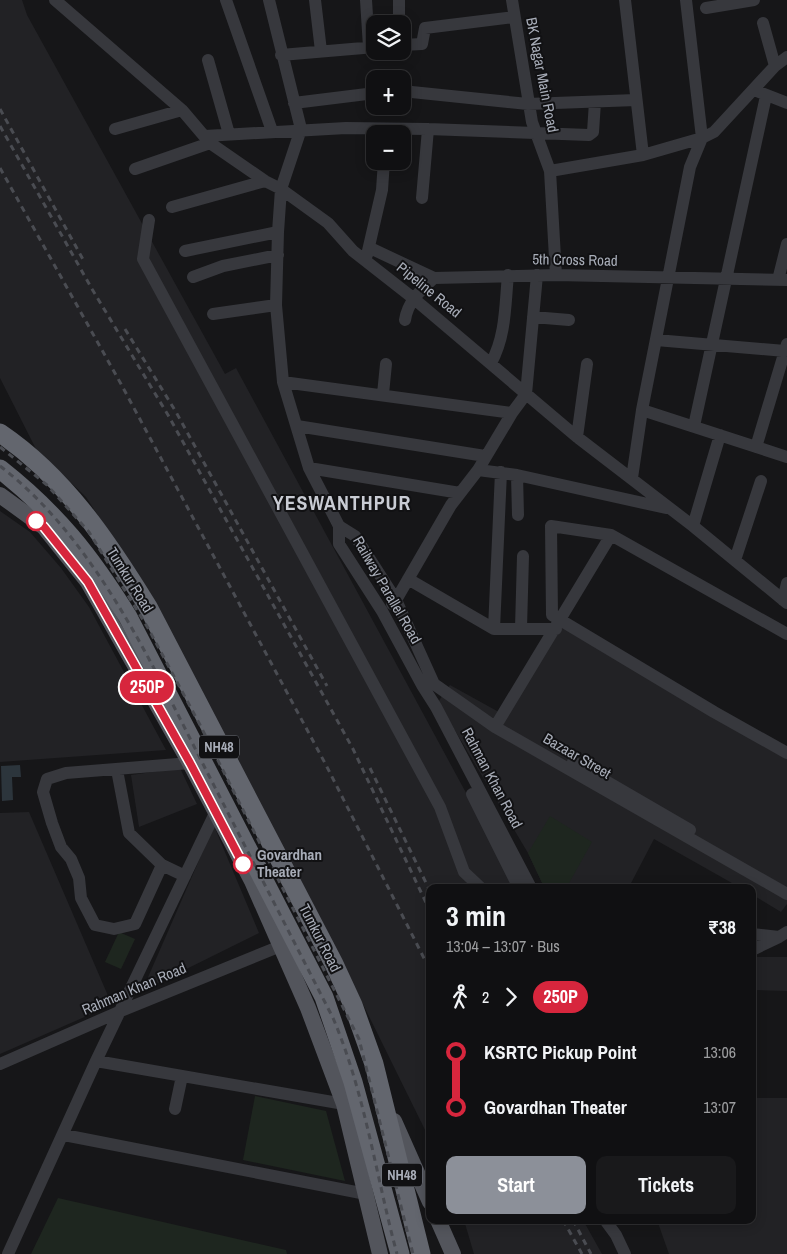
<!DOCTYPE html>
<meta charset="utf-8">
<style>
body{margin:0;font-family:"Archivo Narrow",sans-serif;background:#19191b;color:#f1f3f6;height:100vh;display:flex;flex-direction:column;font-size:19px;white-space:nowrap}
*{box-sizing:border-box;margin:0}
p{font-size:16px;color:#9c9d9f}
.icon{flex:none;width:28px;height:28px;fill:none;stroke:currentColor;stroke-width:2;stroke-linecap:round;stroke-linejoin:round}
.map{position:relative;flex:1;overflow:hidden}
.drawer{position:absolute;left:426px;top:884px;width:330px;height:340px;display:flex;flex-direction:column;background:#101012;border-radius:10px;box-shadow:0 2px 12px #0003,0 0 0 1px #303032}
.drawer>*{flex:none}
.badge{padding:0 10px;border-radius:16px;font-size:18px;line-height:32px}
.controls{position:absolute;left:366px;top:15px;display:grid;gap:10px}
.controls a{display:grid;place-items:center;width:45px;height:45px;border-radius:10px;background:#101012;box-shadow:0 2px 12px #0003,0 0 0 1px #303032;font-size:25px}
.map>.badge{position:absolute;translate:-50% -50%;box-shadow:0 0 0 2px #fff}
.legs{display:flex;align-items:center;gap:8px;height:55px;padding:0 20px;font-size:16px}
.legs p{margin-inline-start:auto}
.summary{display:flex;align-items:center;justify-content:space-between;height:85px;padding:0 20px}
h1{font-size:28px;font-weight:800;line-height:38px}
.cta{display:flex;gap:10px;margin-top:auto;padding:10px 20px}
.cta a{flex:1;height:58px;border-radius:10px;background:#8c9099;color:#fff;font-size:20px;font-weight:800;line-height:58px;text-align:center}
.cta a+a{background:#19191b;color:#f1f3f6}
ul{padding:0 20px;list-style:none}
li{display:flex;align-items:center;gap:18px;height:55px;font-size:19px}
li i{display:grid;place-items:center;width:8px;height:100%;margin:0 6px;background:currentColor}
li i::after{content:'';width:12px;height:12px;margin:-6px;border:4px solid;border-radius:50%;background:#101012}
li p{margin-inline-start:auto}
li:first-child i{background:linear-gradient(#0000 50%,currentColor 0)}
li:last-child i{background:linear-gradient(currentColor 50%,#0000 0)}
.map>svg:first-child{display:block}
.built{fill:#222225}
.green{fill:#1e261f}
.water{fill:#2c353c}
.lines{fill:none;stroke-linecap:round;stroke-linejoin:round}
.minor{stroke:#37383d;stroke-width:12}
.major{stroke:#53555c;stroke-width:16}
.highway{stroke:#63666e;stroke-width:19}
.rail{stroke:#4a4c52;stroke-width:3;stroke-dasharray:6 5;stroke-linecap:butt}
.line-1-casing{stroke:#fff;stroke-width:11}
.line-1{stroke:#d7263d;stroke-width:8}
.stop-1-dot{fill:#fff;stroke:#d7263d;stroke-width:2.5}
.labels{text-anchor:middle;stroke-width:4;stroke-linejoin:round;paint-order:stroke}
.shield{fill:#111113;stroke:#7b7e86;stroke-width:1}
.shield-label{font-size:14px;font-weight:bold;fill:#a8adb8}
.street-label{font-size:15px;fill:#a8adb8;stroke:#111113}
.stop-label{font-size:15px;font-weight:bold;fill:#a8adb8;stroke:#111113;text-anchor:start}
.district-label{font-size:20px;font-weight:bold;letter-spacing:1px;fill:#c9ccd4;stroke:#111113}
</style>
<div class="map">
<svg width="787" height="1254" viewBox="0 0 787 1254">
<rect width="100%" height="100%" fill="#161618"/>
<path class="built" d="M0,0H22L27,15L225,374L236,368L517,887L430,888V1140L320,917L139,579L86,497L36,449L0,378Z
M0,511L30,532L61,568L89,607L166,750L0,762Z
M560,626L787,758V904L781,912L753,895L752,888L739,887L654,839L629,887H544L528,853L438,702L450,685L497,711L504,719Z
M180,768L197,804L139,827L131,775Z
M29,812L112,1005L0,1054V813Z
M214,826L259,933L142,991Z
M753,957H787V991L754,990Z
M753,1098H787V1254H669L657,1220H752Z
M464,1220H583L602,1254H474Z"/>
<path class="green" d="M550,816L592,842L568,885L564,887H544L528,853Z
M119,932L135,939L121,969L105,962Z
M255,1096L326,1111L345,1181L243,1160Z
M58,1198L286,1250L287,1254H31Z"/>
<path class="water" d="M20,765L21,777H12L13,800L2,801L1,766Z"/>
<g class="lines">
<path class="minor" d="M55,0L182,110L210,143L265,181L281,189L328,223L353,251L413,298L577,437L693,526L787,603
M226,0L272,131
M269,0L301,129L281,189L278,232L276,305L283,382L309,468L339,526V544L382,611L422,685L436,707L531,888
M315,0L321,51
M366,0L369,47
M399,0V24
M512,0L532,122L550,171L556,275
M625,0L643,155
M706,8L754,0
M763,23L775,66
M402,45L422,44L425,28L514,17
M281,55L375,47
M208,60L229,134
M402,91L528,104L636,100
M759,92L787,103
M294,103L375,93
M115,129L182,110
M205,136L346,128L428,129L589,135L593,132L595,102
M135,169L210,143
M550,171L643,155L702,138L686,0
M422,198L428,129
M172,207L265,181
M149,220L143,259L440,807L464,872L481,888
M370,248L434,278L556,275L787,280
M185,251L278,232
M367,255L382,190L384,161
M193,277L223,266L278,255
M778,280L787,244
M213,314L276,305
M533,317L569,320
M405,320C408,301 420,291 434,278
M656,340L785,351
M491,363C506,336 505,305 508,275
M283,382L512,413
M383,394L386,364
M642,410L787,457
M297,426L485,456
M694,426L766,96
M577,437L587,364
M756,447L787,344
M309,468L460,493
M478,470L517,475L666,508
M517,475L518,515
M632,478L642,410L690,167L702,138L714,132L775,66L787,57
M339,526L355,536L396,600L434,684L495,727L787,894
M693,526L720,435
M735,560L761,481
M408,579L494,629H556
M783,600L787,583
M392,604L396,600L451,505L478,470L512,413L526,394L537,275
M521,628L523,556
M494,629L501,472
M787,634L611,535L551,526L552,615L714,712L787,753
M495,727L611,535
M573,762L690,830
M117,770L129,833L162,865L185,876
M472,794L519,888
M162,865L135,924L114,929L95,925L81,898L79,878L71,859L61,847L52,823L43,792L47,779L66,773L190,763
M752,934L779,937L787,932
M752,950L779,937
M96,1061L344,1104
M0,1064L121,1011L288,943
M175,1109L182,1076
M64,1135L366,1194
M605,1220L616,1235L625,1254
M8,1254L96,1061L216,811"/>
<path class="major" d="M0,495L44,527L88,582L190,763L252,881L308,1008L344,1104L380,1254
M394,1121L430,1202
M438,1220L453,1254"/>
<path class="highway" d="M0,433C65,477 108,542 148,607L334,964L353,1005L374,1064L421,1254
M0,469C57,514 90,556 128,617L324,997L353,1082L400,1254"/>
<path class="rail" d="M0,109L85,263
M0,126L92,289L168,415L353,749L430,911
M0,168L121,384L326,765L430,970
M125,329L176,412L327,686
M0,447L47,485L89,532L148,628L199,723L359,1039L413,1254
M0,466C94,538 151,662 204,766C247,850 290,934 333,1018C365,1093 376,1176 397,1254
M370,768L430,891
M563,1220L582,1254
M573,1220L591,1254"/>
</g>
<g class="lines">
<defs>
<path id="line-1" d="M36,521L44,527L88,582L190,763L243,864"/>
</defs>
<use href="#line-1" class="line-1-casing"/>
<use href="#line-1" class="line-1"/>
</g>
<g class="stop-1-dot">
<circle cx="36" cy="521" r="9"/>
<circle cx="243" cy="864" r="9"/>
</g>
<g class="labels">
<g class="shield">
<rect x="199" y="735.5" width="40" height="23" rx="4"/>
<rect x="382" y="1163.5" width="40" height="23" rx="4"/>
</g>
<g class="shield-label">
<text x="219" y="752">NH48</text>
<text x="402" y="1180">NH48</text>
</g>
<g class="street-label">
<text transform="translate(542 75) rotate(79)" y="5">BK Nagar Main Road</text>
<text transform="translate(575 260) rotate(1)" y="5">5th Cross Road</text>
<text transform="translate(429 290) rotate(39)" y="5">Pipeline Road</text>
<text transform="translate(130 580) rotate(58)" y="5">Tumkur Road</text>
<text transform="translate(387 590) rotate(60)" y="5">Railway Parallel Road</text>
<text transform="translate(577 756) rotate(30)" y="5">Bazaar Street</text>
<text transform="translate(492 778) rotate(62)" y="5">Rahman Khan Road</text>
<text transform="translate(320 938) rotate(63)" y="5">Tumkur Road</text>
<text transform="translate(134 989) rotate(-23)" y="5">Rahman Khan Road</text>
</g>
<g class="stop-label">
<text x="257" y="860">Govardhan<tspan x="257" dy="17">Theater</tspan></text>
</g>
<g class="district-label">
<text x="342" y="510">YESWANTHPUR</text>
</g>
</g>
</svg>
<div class="controls">
<a><svg class="icon" aria-label="layers" viewBox="0 0 24 24"><path d="M12 4l9 5-9 5-9-5zM3 14l9 5 9-5"/></svg></a>
<a>+</a>
<a>−</a>
</div>
<b class="badge" style="left:147px;top:687px;background:#d7263d;color:#fff">250P</b>
<section class="drawer">
<div class="summary"><div><h1>3 min</h1><p>13:04 – 13:07 · Bus</p></div><b>₹38</b></div>
<div class="legs"><svg class="icon" aria-label="walk" viewBox="0 0 24 24"><circle cx="13" cy="4" r="2"/><path d="M13 8l-2 6 4 7M11 14l-3 7M7 12l3-4h3l4 4"/></svg>2<svg class="icon" aria-label="forward" viewBox="0 0 24 24"><path d="M9 5l7 7-7 7"/></svg><b class="badge" style="background:#d7263d;color:#fff">250P</b></div>
<ul>
<li><i style="color:#d7263d"></i><b>KSRTC Pickup Point</b><p>13:06</p></li>
<li><i style="color:#d7263d"></i><b>Govardhan Theater</b><p>13:07</p></li>
</ul>
<div class="cta"><a>Start</a><a>Tickets</a></div>
</section>
</div>
